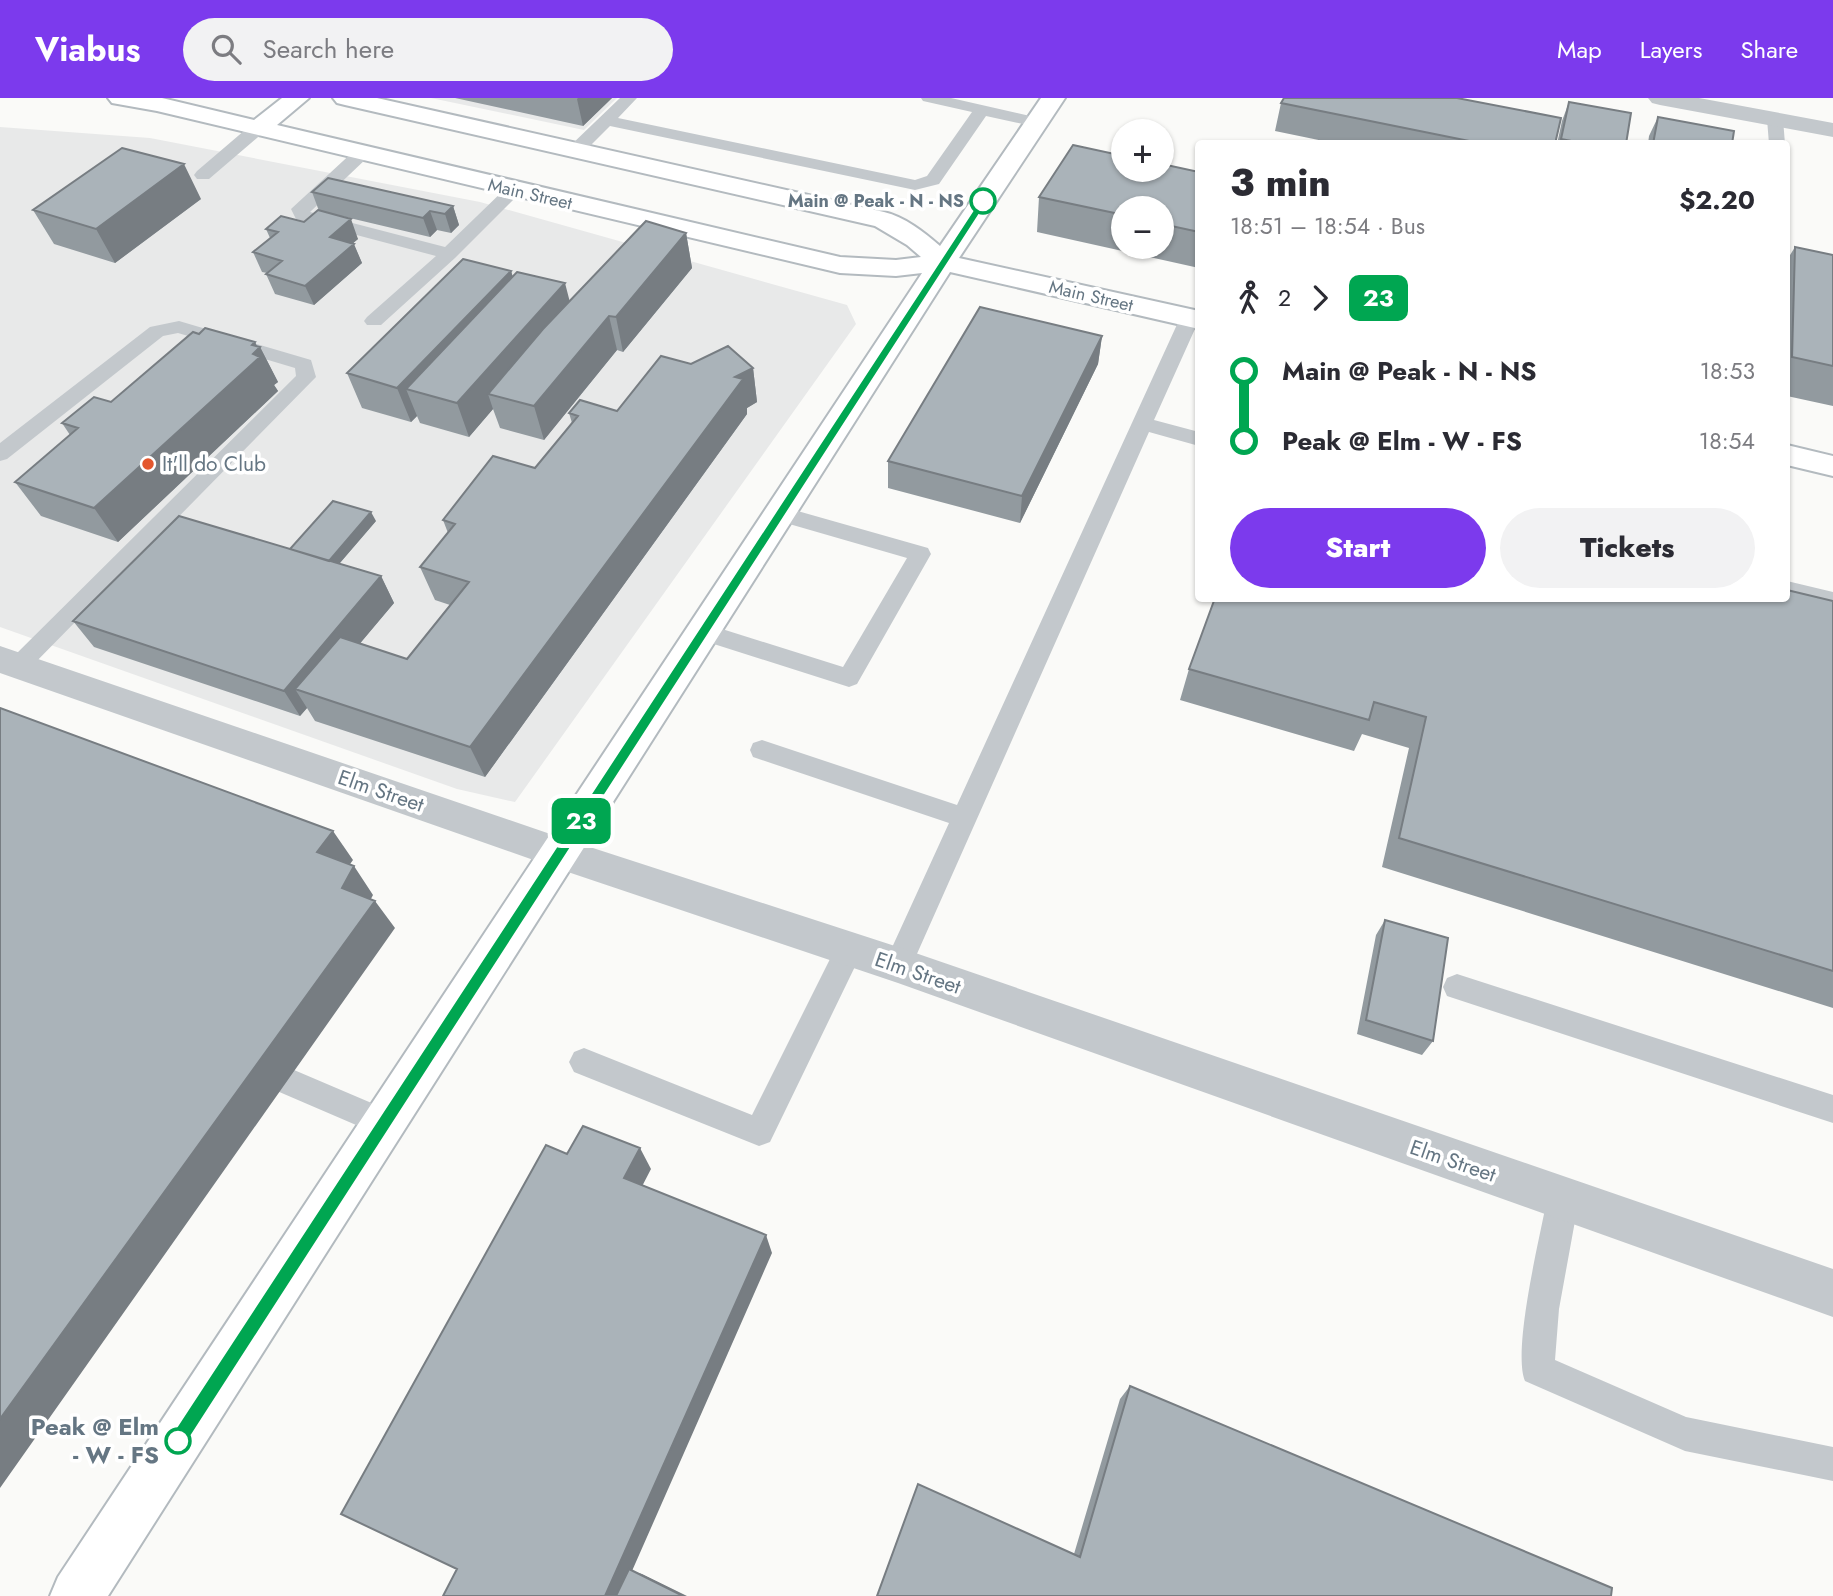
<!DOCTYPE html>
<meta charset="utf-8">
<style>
body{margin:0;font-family:Jost,sans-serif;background:#f2f2f3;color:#2b2b33;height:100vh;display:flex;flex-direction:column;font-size:26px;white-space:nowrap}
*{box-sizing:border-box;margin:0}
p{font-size:23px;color:#7c7c81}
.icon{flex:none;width:38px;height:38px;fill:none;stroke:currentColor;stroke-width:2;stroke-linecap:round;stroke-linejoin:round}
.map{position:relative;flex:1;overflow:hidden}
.panel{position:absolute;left:1195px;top:42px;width:595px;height:462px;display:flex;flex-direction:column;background:#fff;border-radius:7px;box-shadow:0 2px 5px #0004}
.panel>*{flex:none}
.badge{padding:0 14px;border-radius:10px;font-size:24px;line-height:46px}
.fabs{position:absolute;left:1111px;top:21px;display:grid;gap:14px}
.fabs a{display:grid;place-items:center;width:63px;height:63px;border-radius:50%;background:#fff;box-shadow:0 2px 5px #0004;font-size:35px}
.map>.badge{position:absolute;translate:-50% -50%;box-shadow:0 0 0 4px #fff}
.legs{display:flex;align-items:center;gap:10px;height:77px;padding:0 35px;font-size:23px}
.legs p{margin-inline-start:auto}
.overview{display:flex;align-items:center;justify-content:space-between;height:119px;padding:0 35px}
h1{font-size:38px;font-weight:800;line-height:52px}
.action{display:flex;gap:14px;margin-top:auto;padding:14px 35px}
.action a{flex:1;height:80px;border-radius:42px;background:#7c3aed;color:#fff;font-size:28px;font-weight:800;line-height:80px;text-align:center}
.action a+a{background:#f2f2f3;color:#2b2b33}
ul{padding:0 35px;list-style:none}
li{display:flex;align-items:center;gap:24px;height:70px;font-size:26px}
li i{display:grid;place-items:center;width:10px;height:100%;margin:0 9px;background:currentColor}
li i::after{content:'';width:18px;height:18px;margin:-9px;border:5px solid;border-radius:50%;background:#fff}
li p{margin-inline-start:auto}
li:first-child i{background:linear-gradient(#0000 50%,currentColor 0)}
li:last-child i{background:linear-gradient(currentColor 50%,#0000 0)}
header{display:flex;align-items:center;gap:42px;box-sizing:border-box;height:98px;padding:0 35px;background:#7c3aed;color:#fff}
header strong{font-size:33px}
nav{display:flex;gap:38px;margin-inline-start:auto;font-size:24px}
.search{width:490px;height:63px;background:#f2f2f3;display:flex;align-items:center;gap:18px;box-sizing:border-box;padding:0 24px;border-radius:38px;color:#7c7c81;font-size:26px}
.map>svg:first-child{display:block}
.built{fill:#e8e9e9}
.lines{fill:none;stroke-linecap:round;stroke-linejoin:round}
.secondary-casing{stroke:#b3babf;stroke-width:4}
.lane{fill:#c3c8cc;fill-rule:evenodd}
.street{fill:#c3c8cc;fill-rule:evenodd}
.secondary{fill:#fff;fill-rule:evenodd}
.wall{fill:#929a9f;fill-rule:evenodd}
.shaded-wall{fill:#777d82}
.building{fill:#aab3b9;stroke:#777d82;stroke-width:2}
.line-1{fill:#00a651;stroke:#fff;stroke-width:2}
.stop-1-dot{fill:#fff;stroke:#00a651;stroke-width:3.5}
.poi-dot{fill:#e4572e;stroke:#fff;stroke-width:2.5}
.labels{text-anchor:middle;stroke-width:7;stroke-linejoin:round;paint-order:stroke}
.far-street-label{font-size:18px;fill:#657683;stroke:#fff}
.far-stop-label{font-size:18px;font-weight:bold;fill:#657683;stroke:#fff;text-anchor:end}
.poi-label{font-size:21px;fill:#657683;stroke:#fff;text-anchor:start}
.street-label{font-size:21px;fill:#657683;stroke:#fff}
.near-stop-label{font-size:24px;font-weight:bold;fill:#657683;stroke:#fff;text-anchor:end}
</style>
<header>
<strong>Viabus</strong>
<div class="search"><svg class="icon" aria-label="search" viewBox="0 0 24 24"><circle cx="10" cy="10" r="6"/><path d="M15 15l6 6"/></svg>Search here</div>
<nav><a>Map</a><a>Layers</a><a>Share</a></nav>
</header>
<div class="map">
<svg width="1833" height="1498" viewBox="0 0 1833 1498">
<rect width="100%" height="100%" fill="#fafaf8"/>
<path class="built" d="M431,0H617L584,32Z
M0,29L150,40L480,104L847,207L856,226L515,704L457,691L0,529Z"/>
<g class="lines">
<defs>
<path id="secondary" d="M108,0H162L254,22L282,0H309L277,27L840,159L896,162L921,159L907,147L875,128L345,7L337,5L333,0H377L884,114C905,119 924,134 940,148L1041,0H1065L959,160L1199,213V231L950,174L108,1498H50L58,1479L922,175L896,178L840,175L157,13L112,5Z
M1787,347L1833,358V378L1787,367Z"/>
</defs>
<use href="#secondary" class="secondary-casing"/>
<path class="lane" d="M620,0H637L618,20L915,82L927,78L972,14L923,3L921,0H951L1043,21L1045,24L1037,29L986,18L939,86L915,92L610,28L581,57H569L567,53L569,49Z
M1775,16L1783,21L1785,46H1769L1767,21Z
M258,25L264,26L266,30L264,34L209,81H197L194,77L197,73L252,26Z
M362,50L370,55L368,59L310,114L445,149L508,88H520L523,92L455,160L381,227H367L364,223L367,219L436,158L296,121L291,111L356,51Z
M1190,214L1197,216L1199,222L1154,322L1199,334V348L1149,334L908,876L898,879L888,876L884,867L949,725L753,659L750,652L753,645L762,642L957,707L1180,220Z
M179,223L311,262L316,279L27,573L19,576L11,573L7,567L11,561L296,278L295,270L178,235L163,238L7,361L0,363V345L150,229Z
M780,408L928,450L931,456L857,586L849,589L695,540L691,534L695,528L703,525L843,569L907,460L772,421L769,416L772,411Z
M1787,483L1833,494V510L1787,499Z
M849,840L859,843L863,852L770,1044L759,1048L574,974L569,964L574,954L584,950L752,1017L839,843Z
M1457,876L1833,997V1025L1447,898L1443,889L1447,880Z
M287,969L395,1015L399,1025L395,1035L384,1039L277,993L272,983L277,973Z
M1563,1086L1574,1090L1579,1101L1559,1211L1555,1262L1686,1319L1833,1349V1383L1685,1353L1525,1283C1512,1252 1540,1139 1547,1101L1552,1090Z"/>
<path class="street" d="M1648,0H1699L1833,25V39L1660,7L1652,5Z
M0,548L559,739L898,849L1833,1171V1219L898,885L559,771L0,575Z"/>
<use href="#secondary" class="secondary"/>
</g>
<path class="wall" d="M455,0H612L583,28Z
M1569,4L1626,46H1557L1562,23Z
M1281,5L1555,46H1338L1275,33Z
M1658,19L1732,46H1648L1649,38Z
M1199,74V170L1037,134L1039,99ZM1124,110H1162V149H1124Z
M312,94L453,108L459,127L451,135L437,132L430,139L337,117L358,141L353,145L362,165L314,207L275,196L266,176L267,175L262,174L253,154L270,140L266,131L304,124L319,113Z
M201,101L115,165L54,146L33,112Z
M686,135L692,170L623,254L617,252L544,342L500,330L493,311L469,339L420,325L417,318L411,324L362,310L347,275L511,173L513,179L569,203Z
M1795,149L1833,157V308L1787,298V162Z
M199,236L255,244L257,248L260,249L278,284L274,287L278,293L118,444L41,418L15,384L70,337L62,325L111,304Z
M1102,238L1098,266L1020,425L888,390V363Z
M691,266L753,270L757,304L747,310V316L485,679L315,623L307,610L300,618L94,549L73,523L376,423L339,466L381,478L394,505L360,545L407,561L450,507L435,502L420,469L448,435L443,422L535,370L572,325L569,315L617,313Z
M1833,503V910L1382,769L1409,650L1362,636L1354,653L1180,602L1189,571Z
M1385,822L1433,943L1422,957L1357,936L1376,837Z
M1130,1288L1611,1498H877L1074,1456L1120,1301Z"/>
<path class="shaded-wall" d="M578,0H612L583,28L577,1Z
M184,66L201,101L115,165L96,131Z
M453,108L459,127L451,135L445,116Z
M430,113L437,132L430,139L423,120Z
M351,121L358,141L338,158L330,139Z
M686,135L692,170L623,254L616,219Z
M354,146L362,165L314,207L305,188Z
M511,173L521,207L406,291L417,318L411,324L397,290Z
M565,185L574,220L488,296L493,311L469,339L457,305Z
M609,218L617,252L544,342L534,308Z
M1102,238L1098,266L1020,425L1022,398Z
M255,244L258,251L260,249L278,284L274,287L278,293L118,444L94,410L253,256L252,247Z
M753,270L757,304L747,310V316L485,679L470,649L735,279Z
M371,414L376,423L333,473L328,463Z
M381,478L394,505L316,598L295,591L307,610L300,618L284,593Z
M333,733L353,762L338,783L317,754Z
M354,768L373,797L362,818L342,790Z
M375,803L395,830L0,1390V1321Z
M640,1050L651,1071L636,1100L624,1080Z
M766,1137L772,1155L632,1473L642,1476L687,1498H605Z"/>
<path class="building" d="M1284,0H1457L1561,20L1555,46H1484L1281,5Z
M1569,4L1631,15L1626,46H1587L1561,41Z
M1658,19L1734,33L1732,46H1653Z
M1073,47L1124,58V72H1162V66L1199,74V134L1162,126V110H1124V117L1039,99Z
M122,50L184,66L96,131L33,112Z
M328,80L453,108L445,116L430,113L423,120L312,94Z
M318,112L351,121L330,139L354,146L305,188L266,176L282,163L253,154L278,134L266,131L281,118L304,124Z
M646,123L686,135L616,219L609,218L534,308L488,296L543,231Z
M1795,149L1833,157V268L1792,259Z
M463,161L511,173L397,290L347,275Z
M517,174L565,185L457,305L406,291Z
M980,209L1102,238L1022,398L888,363Z
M205,230L255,244L252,247L260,249L253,256L260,259L94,410L15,384L78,330L62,325L94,299L111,304L193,234L199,236Z
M728,248L753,270L735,279L743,281L470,649L295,591L340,539L407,561L469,484L420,469L455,426L443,422L493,358L535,370L578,318L569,315L580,302L617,313L661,258L691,266Z
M333,403L371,414L329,463L290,451Z
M179,418L381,478L284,593L73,523Z
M1787,492L1833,503V873L1399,740L1426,619L1374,604L1369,622L1189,571L1215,500H1787Z
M0,610L333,733L317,754L354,768L342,790L375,803L0,1321Z
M1385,822L1448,840L1433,943L1366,922Z
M583,1028L640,1050L624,1080L766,1137L605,1498H443L457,1471L341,1416L546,1047L567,1056Z
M1130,1288L1612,1490L1611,1498H877L918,1386L1080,1459Z
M629,1471L683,1498H616Z"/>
<path class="line-1" d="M983,100L988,103L184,1349L178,1352L172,1349L169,1343L172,1336L979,103Z"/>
<g class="stop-1-dot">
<circle cx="983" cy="103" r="12"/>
<circle cx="178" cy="1343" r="12"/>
</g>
<circle class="poi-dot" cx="148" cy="366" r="7"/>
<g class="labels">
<g class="far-street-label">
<text transform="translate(530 96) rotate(13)" y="6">Main Street</text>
<text transform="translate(1091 198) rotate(13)" y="6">Main Street</text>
</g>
<g class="far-stop-label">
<text x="964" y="109">Main @ Peak - N - NS</text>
</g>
<g class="poi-label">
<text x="162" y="373">It'll do Club</text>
</g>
<g class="street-label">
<text transform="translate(381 693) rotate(19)" y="7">Elm Street</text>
<text transform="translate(918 875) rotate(19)" y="7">Elm Street</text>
<text transform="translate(1453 1063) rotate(19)" y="7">Elm Street</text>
</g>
<g class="near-stop-label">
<text x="159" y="1337">Peak @ Elm<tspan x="159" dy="28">- W - FS</tspan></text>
</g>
</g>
</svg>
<div class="fabs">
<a>+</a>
<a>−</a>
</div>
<b class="badge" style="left:581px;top:723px;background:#00a651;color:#fff">23</b>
<section class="panel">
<div class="overview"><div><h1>3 min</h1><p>18:51 – 18:54 · Bus</p></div><b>$2.20</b></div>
<div class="legs"><svg class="icon" aria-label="walk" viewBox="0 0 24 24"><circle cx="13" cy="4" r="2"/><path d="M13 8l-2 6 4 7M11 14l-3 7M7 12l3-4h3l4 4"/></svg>2<svg class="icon" aria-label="forward" viewBox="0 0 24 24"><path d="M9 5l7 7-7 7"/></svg><b class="badge" style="background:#00a651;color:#fff">23</b></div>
<ul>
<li><i style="color:#00a651"></i><b>Main @ Peak - N - NS</b><p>18:53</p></li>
<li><i style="color:#00a651"></i><b>Peak @ Elm - W - FS</b><p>18:54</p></li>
</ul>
<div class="action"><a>Start</a><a>Tickets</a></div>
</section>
</div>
